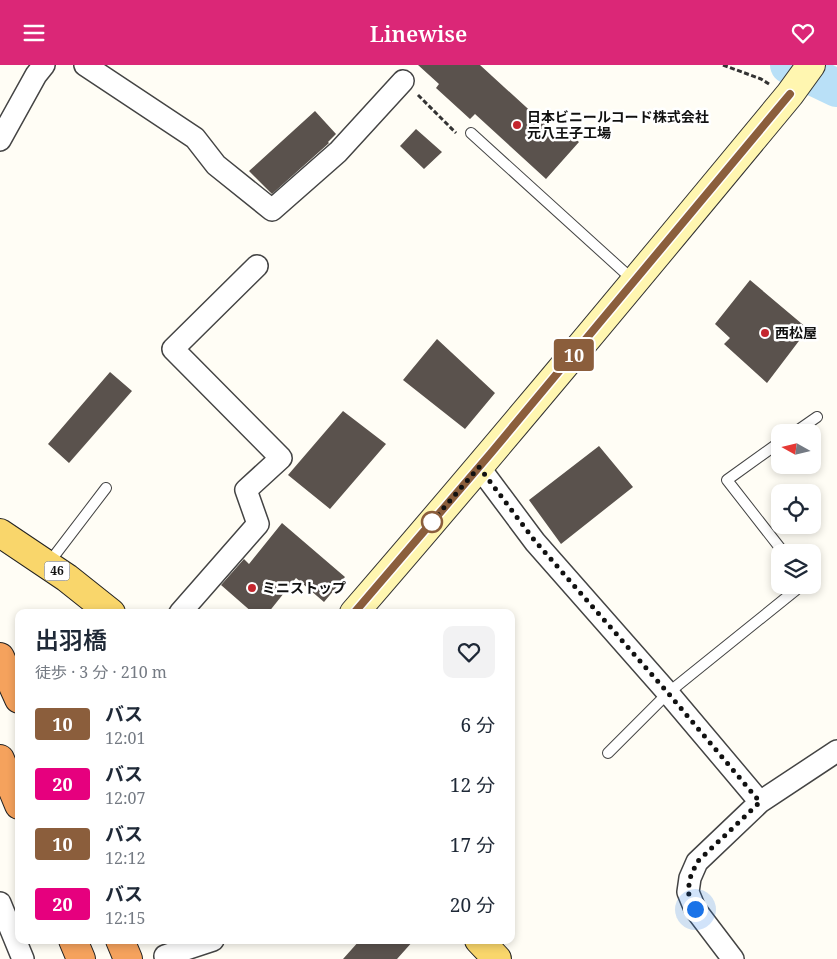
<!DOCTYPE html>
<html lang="ja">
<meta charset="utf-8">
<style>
body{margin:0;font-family:"Noto Serif","Noto Sans JP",serif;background:#f2f2f3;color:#1f2937;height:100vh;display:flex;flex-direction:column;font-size:19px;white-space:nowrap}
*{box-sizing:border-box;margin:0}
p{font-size:16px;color:#747a83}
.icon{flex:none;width:28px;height:28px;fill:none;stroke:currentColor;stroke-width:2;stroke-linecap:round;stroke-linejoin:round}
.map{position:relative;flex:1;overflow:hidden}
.side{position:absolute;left:15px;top:544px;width:500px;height:335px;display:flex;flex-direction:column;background:#fff;border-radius:10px;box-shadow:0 2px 8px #0003}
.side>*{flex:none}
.badge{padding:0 10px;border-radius:4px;font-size:18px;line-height:32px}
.needle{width:32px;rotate:278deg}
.controls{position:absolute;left:771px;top:359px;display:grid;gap:10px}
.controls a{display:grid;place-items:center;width:50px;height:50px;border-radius:10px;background:#fff;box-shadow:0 2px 8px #0003;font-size:25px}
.you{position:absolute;width:25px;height:25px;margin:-12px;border:4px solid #fff;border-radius:50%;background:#1a73e8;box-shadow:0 0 0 8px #1a73e833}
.map>.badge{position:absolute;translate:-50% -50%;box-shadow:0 0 0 2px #fff}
.round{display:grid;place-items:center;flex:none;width:52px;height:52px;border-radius:10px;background:#f2f2f3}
.head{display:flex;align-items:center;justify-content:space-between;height:85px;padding:0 20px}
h1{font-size:24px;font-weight:600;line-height:38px}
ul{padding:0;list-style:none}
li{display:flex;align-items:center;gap:15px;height:60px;padding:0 20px}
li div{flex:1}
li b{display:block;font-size:19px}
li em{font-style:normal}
li .badge{min-width:55px;font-weight:700;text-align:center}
header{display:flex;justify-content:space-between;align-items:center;height:65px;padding:0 20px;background:#db2777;color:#fff;font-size:22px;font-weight:600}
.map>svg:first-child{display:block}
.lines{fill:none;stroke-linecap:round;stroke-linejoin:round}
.river{stroke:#b9e0f7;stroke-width:38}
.building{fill:#5a524d}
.lane-casing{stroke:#444;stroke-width:12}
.street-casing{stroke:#444;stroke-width:24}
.secondary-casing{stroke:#333;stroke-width:30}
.primary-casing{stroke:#222;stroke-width:30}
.highway-casing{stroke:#222;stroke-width:30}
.path{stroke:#333;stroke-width:3;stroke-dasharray:5 2.5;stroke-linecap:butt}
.lane{stroke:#fff;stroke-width:10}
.street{stroke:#fff;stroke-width:21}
.secondary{stroke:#fff6b0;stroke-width:28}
.primary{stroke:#f9d66b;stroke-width:28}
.highway{stroke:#f5a25d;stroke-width:28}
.line-casing{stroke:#fff;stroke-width:11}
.line{stroke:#8b5e3c;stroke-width:8}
.walk{stroke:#111;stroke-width:5;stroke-dasharray:0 9}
.poi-dot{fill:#c4262e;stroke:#fff;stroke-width:2}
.stop-dot{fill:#fff;stroke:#8b5e3c;stroke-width:2.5}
.labels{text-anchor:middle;stroke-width:5;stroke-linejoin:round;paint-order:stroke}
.shield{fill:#fff;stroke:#585858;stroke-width:1}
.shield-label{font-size:12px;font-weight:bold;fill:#111}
.poi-label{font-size:14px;font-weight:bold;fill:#111;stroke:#fff;text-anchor:start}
</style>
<header><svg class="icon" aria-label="menu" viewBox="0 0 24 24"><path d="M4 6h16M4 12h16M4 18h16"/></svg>Linewise<svg class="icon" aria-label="heart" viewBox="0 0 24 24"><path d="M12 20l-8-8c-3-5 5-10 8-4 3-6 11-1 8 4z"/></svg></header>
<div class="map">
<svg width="837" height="894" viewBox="0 0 837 894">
<rect width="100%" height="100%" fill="#fffdf5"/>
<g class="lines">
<path class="river" d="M789,0L837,23"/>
</g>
<path class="building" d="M418,0H480L561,74L567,67L579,77L546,114L475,49L470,54L436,23L439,19Z
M315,46L336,69L328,77L329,78L272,129L249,106Z
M416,64L442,87L424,104L400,81Z
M750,215L808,264L767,318L724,279L730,273L715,259Z
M437,274L495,328L465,364L403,315Z
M110,307L132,326L69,398L48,379Z
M343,346L386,379L330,444L288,410Z
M599,381L633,422L561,479L529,435Z
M282,458L345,512L324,537L296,513L268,548H253L221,520L244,494L249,499Z
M360,875H414L397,894H343Z"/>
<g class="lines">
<defs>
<path id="lane" d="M471,68L633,215
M794,368L817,352
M780,377L727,415L784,488
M48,499L106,423
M608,688L668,628L802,520"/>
<path id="street" d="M85,0L195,73L216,100L272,145L338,87L403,16
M0,75L36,10L44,0
M479,402L535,477L668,628L760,737
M180,548L258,459L246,425L281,393L173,284L257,201
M0,838L23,894
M165,891L213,875
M733,894L695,844L688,827L690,813L697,797L760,737L837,686"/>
<path id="secondary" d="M354,548C502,377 646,203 790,29L811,0"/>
<path id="primary" d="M0,468L67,513L111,548
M479,875L497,894"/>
<path id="highway" d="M0,592L19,634
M0,694L19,740
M73,875L81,894
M120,875L128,894"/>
</defs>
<use href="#lane" class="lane-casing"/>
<use href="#street" class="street-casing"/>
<use href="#secondary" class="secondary-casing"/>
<use href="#primary" class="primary-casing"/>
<use href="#highway" class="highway-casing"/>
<path class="path" d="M723,0L761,14L769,19
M418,30L456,68"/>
<use href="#lane" class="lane"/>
<use href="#street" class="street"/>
<use href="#secondary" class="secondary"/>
<use href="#primary" class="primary"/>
<use href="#highway" class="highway"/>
</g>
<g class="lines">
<defs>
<path id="line" d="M354,548L491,388L790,29"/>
</defs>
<use href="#line" class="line-casing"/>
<use href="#line" class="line"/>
<path class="walk" d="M432,457L429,460L479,402L535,476L668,628L760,737L697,797L690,813L688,827L695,844"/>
</g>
<g class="poi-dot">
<circle cx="517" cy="60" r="5"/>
<circle cx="765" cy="268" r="5"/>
<circle cx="252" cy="523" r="5"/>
</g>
<circle class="stop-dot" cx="432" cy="457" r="10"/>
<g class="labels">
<rect class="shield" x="44.5" y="496.5" width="25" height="19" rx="4"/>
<g class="shield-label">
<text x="57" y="510">46</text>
</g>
<g class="poi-label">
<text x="527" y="57">日本ビニールコード株式会社<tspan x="527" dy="16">元八王子工場</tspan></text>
<text x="775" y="273">西松屋</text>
<text x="262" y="528">ミニストップ</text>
</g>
</g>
</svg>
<div class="controls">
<a><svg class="needle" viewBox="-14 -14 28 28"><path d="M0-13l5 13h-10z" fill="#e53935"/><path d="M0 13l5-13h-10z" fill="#747a83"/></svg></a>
<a><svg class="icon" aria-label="locate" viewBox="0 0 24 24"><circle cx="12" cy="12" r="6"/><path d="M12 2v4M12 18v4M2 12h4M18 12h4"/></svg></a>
<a><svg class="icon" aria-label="layers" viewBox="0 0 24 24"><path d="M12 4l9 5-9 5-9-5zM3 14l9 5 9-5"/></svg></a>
</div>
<div class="you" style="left:695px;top:844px"></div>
<b class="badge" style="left:574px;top:290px;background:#8b5e3c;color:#fff">10</b>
<section class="side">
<div class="head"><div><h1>出羽橋</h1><p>徒歩 · 3 分 · 210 m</p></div><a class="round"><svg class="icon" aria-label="heart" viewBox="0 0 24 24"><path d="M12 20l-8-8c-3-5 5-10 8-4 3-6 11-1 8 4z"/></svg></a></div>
<ul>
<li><span class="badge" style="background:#8b5e3c;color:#fff">10</span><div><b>バス</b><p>12:01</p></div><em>6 分</em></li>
<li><span class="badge" style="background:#e6007e;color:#fff">20</span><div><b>バス</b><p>12:07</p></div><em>12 分</em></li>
<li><span class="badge" style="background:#8b5e3c;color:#fff">10</span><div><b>バス</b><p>12:12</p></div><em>17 分</em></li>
<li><span class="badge" style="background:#e6007e;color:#fff">20</span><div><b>バス</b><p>12:15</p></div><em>20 分</em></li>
</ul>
</section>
</div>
